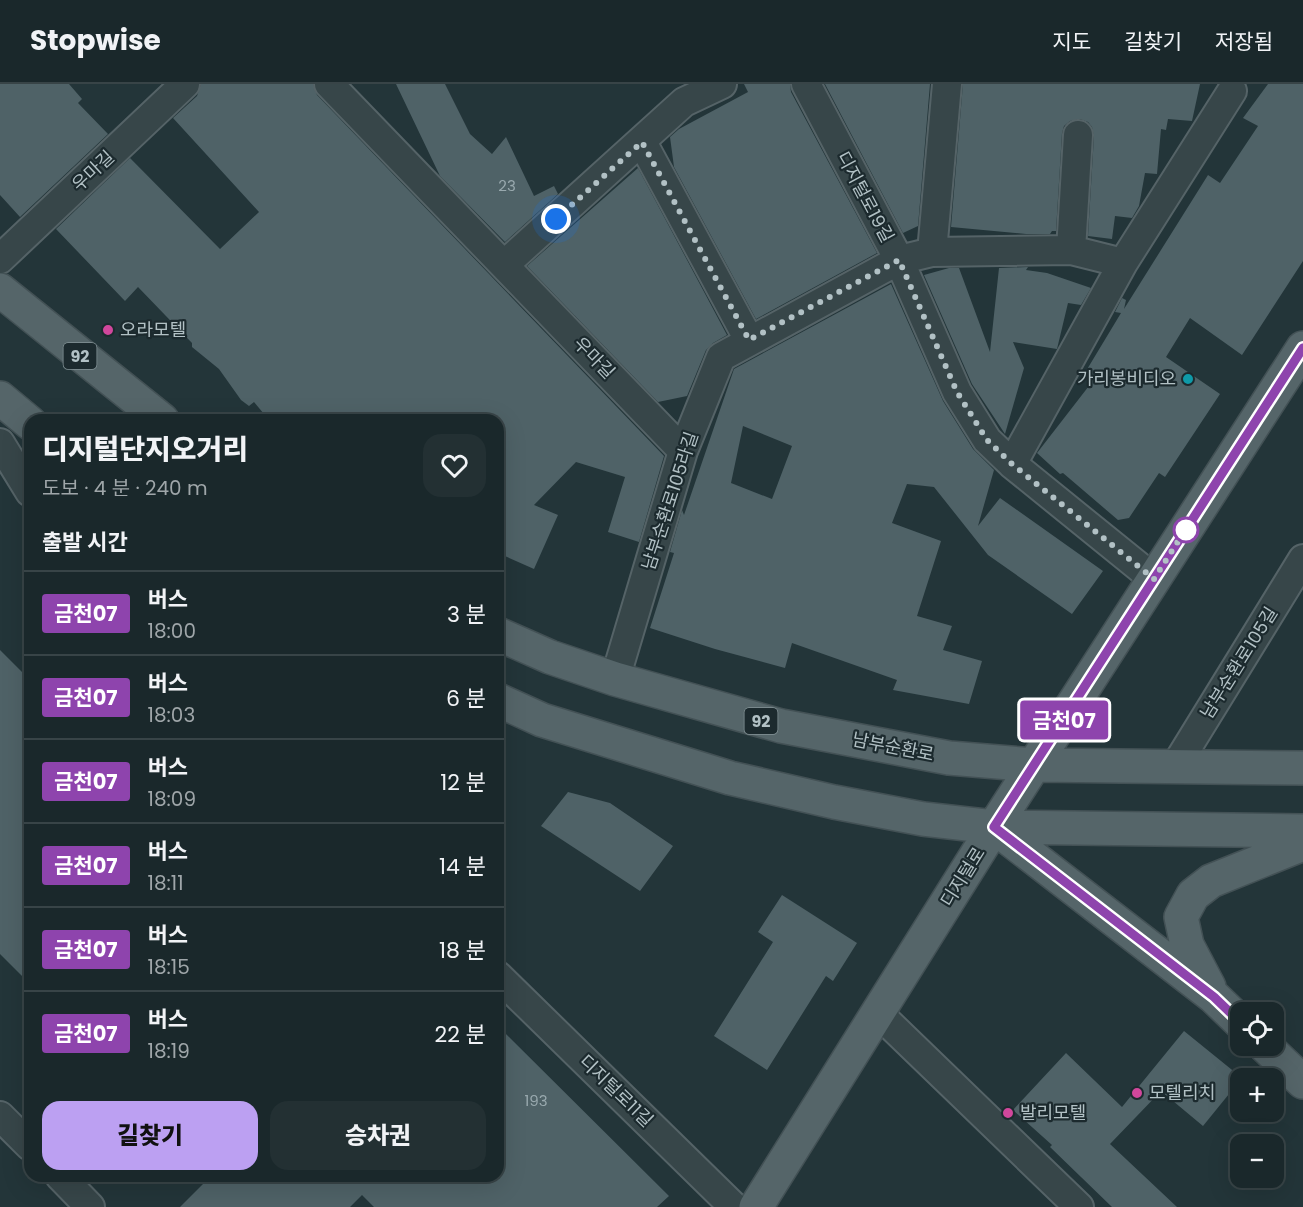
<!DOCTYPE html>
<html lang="ko">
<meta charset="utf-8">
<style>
body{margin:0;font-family:Poppins,"Noto Sans KR",sans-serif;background:#233033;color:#f1f3f6;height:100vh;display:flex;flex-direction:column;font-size:22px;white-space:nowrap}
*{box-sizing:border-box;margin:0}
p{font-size:20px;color:#9fa6a9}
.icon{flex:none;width:33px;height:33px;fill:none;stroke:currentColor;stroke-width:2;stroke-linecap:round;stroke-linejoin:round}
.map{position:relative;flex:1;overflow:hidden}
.side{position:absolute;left:24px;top:330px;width:480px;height:768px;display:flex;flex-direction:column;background:#1a282b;border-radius:18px;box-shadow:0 6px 24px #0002,0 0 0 2px #384447}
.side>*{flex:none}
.badge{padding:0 12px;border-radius:4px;font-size:21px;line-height:39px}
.tools{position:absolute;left:1230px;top:918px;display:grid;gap:12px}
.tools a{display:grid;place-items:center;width:54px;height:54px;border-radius:12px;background:#1a282b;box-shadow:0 6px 24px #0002,0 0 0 2px #384447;font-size:30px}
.you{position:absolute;width:30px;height:30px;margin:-15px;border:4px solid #fff;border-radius:50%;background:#1a73e8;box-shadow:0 0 0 9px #1a73e833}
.map>.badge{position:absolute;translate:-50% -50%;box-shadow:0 0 0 3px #fff}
h2{padding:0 18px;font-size:22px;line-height:54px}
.round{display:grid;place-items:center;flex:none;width:63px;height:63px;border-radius:18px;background:#233033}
.overview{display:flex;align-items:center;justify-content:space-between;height:102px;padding:0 18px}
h1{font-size:28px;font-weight:800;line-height:45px}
.cta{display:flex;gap:12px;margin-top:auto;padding:12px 18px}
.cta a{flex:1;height:69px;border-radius:18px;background:#bca0f2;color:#111;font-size:24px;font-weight:800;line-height:69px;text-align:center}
.cta a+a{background:#233033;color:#f1f3f6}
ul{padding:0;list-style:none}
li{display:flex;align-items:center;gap:18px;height:84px;padding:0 18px;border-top:2px solid #384447}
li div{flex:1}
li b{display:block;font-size:22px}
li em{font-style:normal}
li .badge{min-width:66px;font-weight:700;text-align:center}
header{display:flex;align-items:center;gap:36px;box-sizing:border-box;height:84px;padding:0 30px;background:#1a282b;border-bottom:2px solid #384447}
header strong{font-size:28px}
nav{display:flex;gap:33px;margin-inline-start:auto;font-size:21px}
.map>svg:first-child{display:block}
.building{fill:#4f6267;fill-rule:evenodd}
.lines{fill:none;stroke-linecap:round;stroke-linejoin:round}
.minor-casing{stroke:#556367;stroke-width:32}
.major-casing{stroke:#435155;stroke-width:36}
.minor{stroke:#374649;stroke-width:28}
.major{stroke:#556569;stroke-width:33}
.line-casing{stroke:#fff;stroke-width:14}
.line{stroke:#8e44ad;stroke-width:9}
.walk{stroke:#b2c1c5;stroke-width:6;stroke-dasharray:0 10.8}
.hotel-dot{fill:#d1479c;stroke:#1c2a2e;stroke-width:2}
.culture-dot{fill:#0f9aa8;stroke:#1c2a2e;stroke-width:2}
.stop-dot{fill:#fff;stroke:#8e44ad;stroke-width:3}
.labels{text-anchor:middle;stroke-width:4.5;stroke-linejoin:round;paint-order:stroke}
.number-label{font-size:15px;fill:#99a9ae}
.shield{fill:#1c2a2e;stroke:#859498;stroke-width:1.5}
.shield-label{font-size:16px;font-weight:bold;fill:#b2c1c5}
.street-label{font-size:18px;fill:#b2c1c5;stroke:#1c2a2e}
.poi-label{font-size:18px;fill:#b2c1c5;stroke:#1c2a2e;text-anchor:start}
</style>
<header>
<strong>Stopwise</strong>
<nav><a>지도</a><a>길찾기</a><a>저장됨</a></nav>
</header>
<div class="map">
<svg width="1303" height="1123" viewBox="0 0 1303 1123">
<rect width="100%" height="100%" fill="#233539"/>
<path class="building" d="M0,0H69L82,15L78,19L108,50L20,133L0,111Z
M201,0H313L317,11L664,372L639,458L608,448L625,393L576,378L534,421L558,431L534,485L498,469V336H269L254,318L249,322L241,316L219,285L192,263V259L138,203L125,217L56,145L130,74L220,165L259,128L173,34L197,12Z
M396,0H445L470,50L492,70L506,53L534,112L554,102L558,110L505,158L440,92Z
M744,0H790L791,8L877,169L756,235L674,83L670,53L679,45L748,8Z
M825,0H930L918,142L903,149Z
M963,0H1200L1192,37L1168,35L1166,46L1161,45L1157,90L1145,89L1139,122L1132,134L1115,132L1112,155L1088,152L1094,52L1092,43L1088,38L1080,35L1070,37L1064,42L1062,49L1056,147H1052L1050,150H1026L951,143Z
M1268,0H1303V177L1242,271L1190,234L1166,273L1220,310L1165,393L1159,389L1129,434L1118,436L1063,389L1060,390L1037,369L1092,298L1083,292L1121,229L1115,228L1122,214L1126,216L1124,225L1208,91L1220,99L1258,42L1243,34Z
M638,84L727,251L713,259L706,266L687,312L658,318L527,182Z
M1028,183L1026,186L1047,189L1091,204L1081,221L1068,219L1057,265L1013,258L1024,284L1005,350L972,300L924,191L949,184H959L990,268L999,184Z
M891,200L943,317L973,365L994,386L978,442L1000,414L1103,487L1072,530L988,471L934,403L907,400L892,439L941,457L917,532L952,542L943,566L982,577L969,620L893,606L897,596L792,559L785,584L715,565L650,544L674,469L670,468L682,426L684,431L734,285ZM743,342L792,362L772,415L731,399Z
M0,566L30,596V900L0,870Z
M568,708L610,719L673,762L640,807L541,742Z
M782,811L857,859L833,897L826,892L767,986L714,952L773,858L758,848Z
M498,942L669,1112L657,1123H374L362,1111L350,1123H180L211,1092H498Z
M1184,947L1242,994L1203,1042L1161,1007L1110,1060L1177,1123H1112L1050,1063L1052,1061L1013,1026L1066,969L1122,1023Z"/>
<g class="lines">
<defs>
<path id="minor" d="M329,0L683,367
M806,0L899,176L957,308L987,356L1012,380L1154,495
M642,58L749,256
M1071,166L1078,51
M932,168L947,0
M0,175L185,0
M504,181L684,18L722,0
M0,359L30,408
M1012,380L1123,179L1232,7
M615,595L683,367L721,273L899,176L932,168L1071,166L1123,179
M1175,683L1303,475
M498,892L734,1123
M878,929L1079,1123
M0,1032L30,1062
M60,1092L90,1123"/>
<path id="major" d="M0,206L162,336
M0,314L30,339
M498,550L550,573L615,595L781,642L949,674L1035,681L1303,684
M498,616L542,636L730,694L834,718L923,735L994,743L1303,747
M994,743L1214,913L1240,938
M1209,903L1187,861L1181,833L1193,811L1211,797L1303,760
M1265,962L1303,998
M756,1123L994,743L1303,264"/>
</defs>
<use href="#minor" class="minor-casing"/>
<use href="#major" class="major-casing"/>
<use href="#minor" class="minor"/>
<use href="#major" class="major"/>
</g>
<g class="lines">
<defs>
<path id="line" d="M1240,938L1214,913L994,743L1303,264"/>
</defs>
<use href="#line" class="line-casing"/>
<use href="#line" class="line"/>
<path class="walk" d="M556,135L642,58L749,256L899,176L957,308L987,356L1012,380L1154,495L1191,437L1186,446"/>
</g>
<g class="hotel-dot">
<circle cx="108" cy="246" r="6"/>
<circle cx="1137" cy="1009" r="6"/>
<circle cx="1008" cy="1029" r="6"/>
</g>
<circle class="culture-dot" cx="1188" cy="295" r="6"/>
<circle class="stop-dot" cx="1186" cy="446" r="12"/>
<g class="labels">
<g class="number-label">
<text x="507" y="107">23</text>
<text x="536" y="1022">193</text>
</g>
<g class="shield">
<rect x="63.5" y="259" width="33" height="26" rx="4.5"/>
<rect x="744.5" y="624" width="33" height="26" rx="4.5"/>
</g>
<g class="shield-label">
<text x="80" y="278">92</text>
<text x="761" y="643">92</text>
</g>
<g class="street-label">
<text transform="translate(93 87) rotate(-43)" y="6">우마길</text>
<text transform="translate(865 113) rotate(62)" y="6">디지털로19길</text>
<text transform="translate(594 274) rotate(46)" y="6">우마길</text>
<text transform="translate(670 417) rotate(-72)" y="6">남부순환로105라길</text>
<text transform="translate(1239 579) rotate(-58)" y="6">남부순환로105길</text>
<text transform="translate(893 663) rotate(11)" y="6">남부순환로</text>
<text transform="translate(963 793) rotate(-58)" y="6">디지털로</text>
<text transform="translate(616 1007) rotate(44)" y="6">디지털로11길</text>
</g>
<g class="poi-label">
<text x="120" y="252">오라모텔</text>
<text x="1176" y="301" text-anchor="end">가리봉비디오</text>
<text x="1149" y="1015">모텔리치</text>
<text x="1020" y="1035">발리모텔</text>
</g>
</g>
</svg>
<div class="tools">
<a><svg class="icon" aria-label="locate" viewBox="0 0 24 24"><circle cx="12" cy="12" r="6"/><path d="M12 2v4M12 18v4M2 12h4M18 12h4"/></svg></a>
<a>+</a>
<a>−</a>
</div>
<div class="you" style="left:556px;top:135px"></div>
<b class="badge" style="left:1064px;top:636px;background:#8e44ad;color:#fff">금천07</b>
<section class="side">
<div class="overview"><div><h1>디지털단지오거리</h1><p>도보 · 4 분 · 240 m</p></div><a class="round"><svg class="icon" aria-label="heart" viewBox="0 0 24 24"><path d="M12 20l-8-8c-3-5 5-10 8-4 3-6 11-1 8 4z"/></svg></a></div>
<h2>출발 시간</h2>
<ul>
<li><span class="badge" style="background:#8e44ad;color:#fff">금천07</span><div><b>버스</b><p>18:00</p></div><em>3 분</em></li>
<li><span class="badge" style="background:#8e44ad;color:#fff">금천07</span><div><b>버스</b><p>18:03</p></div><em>6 분</em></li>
<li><span class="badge" style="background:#8e44ad;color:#fff">금천07</span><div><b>버스</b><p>18:09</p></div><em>12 분</em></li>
<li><span class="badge" style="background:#8e44ad;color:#fff">금천07</span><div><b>버스</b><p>18:11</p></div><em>14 분</em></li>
<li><span class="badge" style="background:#8e44ad;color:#fff">금천07</span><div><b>버스</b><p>18:15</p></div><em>18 분</em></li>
<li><span class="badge" style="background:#8e44ad;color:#fff">금천07</span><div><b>버스</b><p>18:19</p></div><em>22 분</em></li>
</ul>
<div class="cta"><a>길찾기</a><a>승차권</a></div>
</section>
</div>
